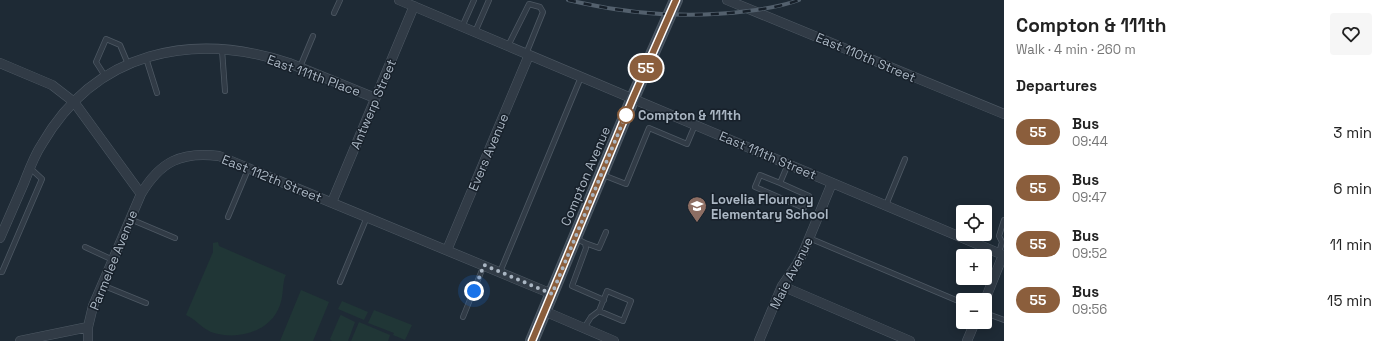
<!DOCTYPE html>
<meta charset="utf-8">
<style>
body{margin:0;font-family:"Space Grotesk",sans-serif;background:#f6f6f6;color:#222;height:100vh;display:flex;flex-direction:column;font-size:15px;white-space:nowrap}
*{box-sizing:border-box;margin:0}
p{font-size:13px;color:#767676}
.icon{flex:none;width:22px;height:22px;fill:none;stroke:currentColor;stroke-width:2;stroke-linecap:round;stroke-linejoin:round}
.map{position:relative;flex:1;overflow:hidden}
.drawer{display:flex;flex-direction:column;background:#fff;width:380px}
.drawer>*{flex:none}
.badge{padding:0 8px;border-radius:13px;font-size:14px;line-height:26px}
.controls{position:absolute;left:956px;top:205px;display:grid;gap:8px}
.controls a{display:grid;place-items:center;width:36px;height:36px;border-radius:4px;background:#fff;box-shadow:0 2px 10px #0003;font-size:20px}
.you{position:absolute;width:20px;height:20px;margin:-10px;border:3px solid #fff;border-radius:50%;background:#1a73e8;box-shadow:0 0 0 6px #1a73e833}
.map>.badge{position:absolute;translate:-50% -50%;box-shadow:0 0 0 2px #fff}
h2{padding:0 12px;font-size:15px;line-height:36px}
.round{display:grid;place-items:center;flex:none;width:42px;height:42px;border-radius:4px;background:#f6f6f6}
.headline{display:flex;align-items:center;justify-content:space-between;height:68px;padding:0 12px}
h1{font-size:19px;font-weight:700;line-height:30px}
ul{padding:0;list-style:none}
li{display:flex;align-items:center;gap:12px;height:56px;padding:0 12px}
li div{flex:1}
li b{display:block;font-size:15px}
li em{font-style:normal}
li .badge{min-width:44px;font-weight:700;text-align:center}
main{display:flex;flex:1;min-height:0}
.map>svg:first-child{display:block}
.green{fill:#203636}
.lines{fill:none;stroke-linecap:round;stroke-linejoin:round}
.lane-casing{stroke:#4e5964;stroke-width:6}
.street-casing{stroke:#4e5964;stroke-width:10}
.secondary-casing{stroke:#4e5964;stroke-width:14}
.lane{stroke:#313b46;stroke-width:4.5}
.street{stroke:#313b46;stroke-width:9}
.secondary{stroke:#3f4b59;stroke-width:12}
.rail-casing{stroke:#53606d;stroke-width:4}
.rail{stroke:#17202a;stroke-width:2.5;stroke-dasharray:8;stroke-linecap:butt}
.line-casing{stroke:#fff;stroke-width:9}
.line{stroke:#8b5e3c;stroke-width:6}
.walk{stroke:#aab6c3;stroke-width:4;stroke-dasharray:0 7.2}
.stop-dot{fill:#fff;stroke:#8b5e3c;stroke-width:2}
.labels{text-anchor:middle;stroke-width:3;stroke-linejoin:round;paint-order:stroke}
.street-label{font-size:13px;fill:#aab6c3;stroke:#17202a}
.stop-label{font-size:13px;font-weight:bold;fill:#aab6c3;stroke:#17202a;text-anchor:start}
.poi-label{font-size:13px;font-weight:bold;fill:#aab6c3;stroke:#17202a;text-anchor:start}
</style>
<main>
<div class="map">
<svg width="1004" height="341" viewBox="0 0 1004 341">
<rect width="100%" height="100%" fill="#1e2a35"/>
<path class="green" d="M218,242L219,246L286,275C282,281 284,295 280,305C271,332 237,341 211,332C202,328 195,319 186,315L213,252V243Z
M301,290L329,302L313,341H280Z
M342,301L368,312L364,320L338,309Z
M374,310L412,325L405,340L393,335L394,333L368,323Z
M341,315L355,322L348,341H332L330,339L340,316Z
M359,322L390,335L388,341H351Z"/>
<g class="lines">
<defs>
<path id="lane" d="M334,13L340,0
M462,27L474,0
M475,32L489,0
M508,46L529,4L540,7L543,12L526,54
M222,50L225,91
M146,58L157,93
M300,67L313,36
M105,76L96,62L106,39L120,45L128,64
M603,175L626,184L649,128L687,144L695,125
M780,183L809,196L804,208L755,187L760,175L780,183L788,164
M886,205L905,159
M228,217L249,167
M130,219L175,238
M575,238L585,243L586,248L572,286L604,300
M809,238L963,303
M585,243L599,248L606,232
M85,247L113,260
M999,253L1002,242L999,236L1004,220
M0,272H2L42,179L30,168
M500,272L581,77
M340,282L367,217
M102,285L146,303
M985,313L1004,320
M463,317L484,265
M584,328L591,317L599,311L623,321L631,301L607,291L599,311"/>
<path id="street" d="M399,0L1003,255L985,300
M727,0L1004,114
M0,63L52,85L74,102L141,194C160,162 181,151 219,156L552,294
M332,202L414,6
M0,238C8,220 16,201 24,183C29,170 34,156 42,144C96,51 192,31 289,63L375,98
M447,250L529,55
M782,286L910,341
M544,311L614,341
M88,327L93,306L141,194
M20,341L88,327V341
M759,341L782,286L797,264L803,253L832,183
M967,341L975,322"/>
<path id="secondary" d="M532,341L633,98L676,0"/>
</defs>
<use href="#lane" class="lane-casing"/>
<use href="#street" class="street-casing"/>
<use href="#secondary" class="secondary-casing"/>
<use href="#lane" class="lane"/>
<use href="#street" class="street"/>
<use href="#secondary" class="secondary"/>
<defs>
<path id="rail" d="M568,0C627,14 687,19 748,11C765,9 783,6 799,0"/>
</defs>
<use href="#rail" class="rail-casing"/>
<use href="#rail" class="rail"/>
</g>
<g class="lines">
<defs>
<path id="line" d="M532,341L633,98L676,0"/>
</defs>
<use href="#line" class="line-casing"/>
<use href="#line" class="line"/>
<path class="walk" d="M474,291L484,265L552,294L627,112L626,115"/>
</g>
<defs>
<symbol id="school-pin" viewBox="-11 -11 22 30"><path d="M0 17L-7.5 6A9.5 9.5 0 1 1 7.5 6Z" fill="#8d6e63" stroke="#17202a"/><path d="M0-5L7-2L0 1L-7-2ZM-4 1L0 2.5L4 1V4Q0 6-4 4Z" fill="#fff"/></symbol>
</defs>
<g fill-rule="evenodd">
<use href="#school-pin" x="686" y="195" width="22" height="30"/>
</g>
<circle class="stop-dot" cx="626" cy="115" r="8"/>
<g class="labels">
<g class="street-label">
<text transform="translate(866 57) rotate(23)" y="5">East 110th Street</text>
<text transform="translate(314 75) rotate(20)" y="5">East 111th Place</text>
<text transform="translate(373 104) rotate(-67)" y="5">Antwerp Street</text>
<text transform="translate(488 152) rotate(-67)" y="5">Evers Avenue</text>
<text transform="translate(768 155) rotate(23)" y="5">East 111th Street</text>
<text transform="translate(585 176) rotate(-67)" y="5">Compton Avenue</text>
<text transform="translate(272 178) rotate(22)" y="5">East 112th Street</text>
<text transform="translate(113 260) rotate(-68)" y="5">Parmelee Avenue</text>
<text transform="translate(791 273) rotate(-63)" y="5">Maie Avenue</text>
</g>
<g class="stop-label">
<text x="638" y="120">Compton &amp; 111th</text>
</g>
<g class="poi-label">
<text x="711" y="204">Lovelia Flournoy<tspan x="711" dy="15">Elementary School</tspan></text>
</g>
</g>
</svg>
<div class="controls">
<a><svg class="icon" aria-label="locate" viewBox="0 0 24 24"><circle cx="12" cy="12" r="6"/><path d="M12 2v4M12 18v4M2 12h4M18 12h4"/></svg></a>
<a>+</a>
<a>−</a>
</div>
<div class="you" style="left:474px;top:291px"></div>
<b class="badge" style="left:646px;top:68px;background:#8b5e3c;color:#fff">55</b>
</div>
<section class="drawer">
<div class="headline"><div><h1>Compton &amp; 111th</h1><p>Walk · 4 min · 260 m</p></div><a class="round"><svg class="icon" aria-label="heart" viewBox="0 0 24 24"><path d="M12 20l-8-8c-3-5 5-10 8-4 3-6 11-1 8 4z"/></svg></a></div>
<h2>Departures</h2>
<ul>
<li><span class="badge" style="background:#8b5e3c;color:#fff">55</span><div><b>Bus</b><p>09:44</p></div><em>3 min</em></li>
<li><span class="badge" style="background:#8b5e3c;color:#fff">55</span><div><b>Bus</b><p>09:47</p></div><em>6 min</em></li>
<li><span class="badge" style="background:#8b5e3c;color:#fff">55</span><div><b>Bus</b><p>09:52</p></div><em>11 min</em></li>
<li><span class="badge" style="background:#8b5e3c;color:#fff">55</span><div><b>Bus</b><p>09:56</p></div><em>15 min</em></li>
</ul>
</section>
</main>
